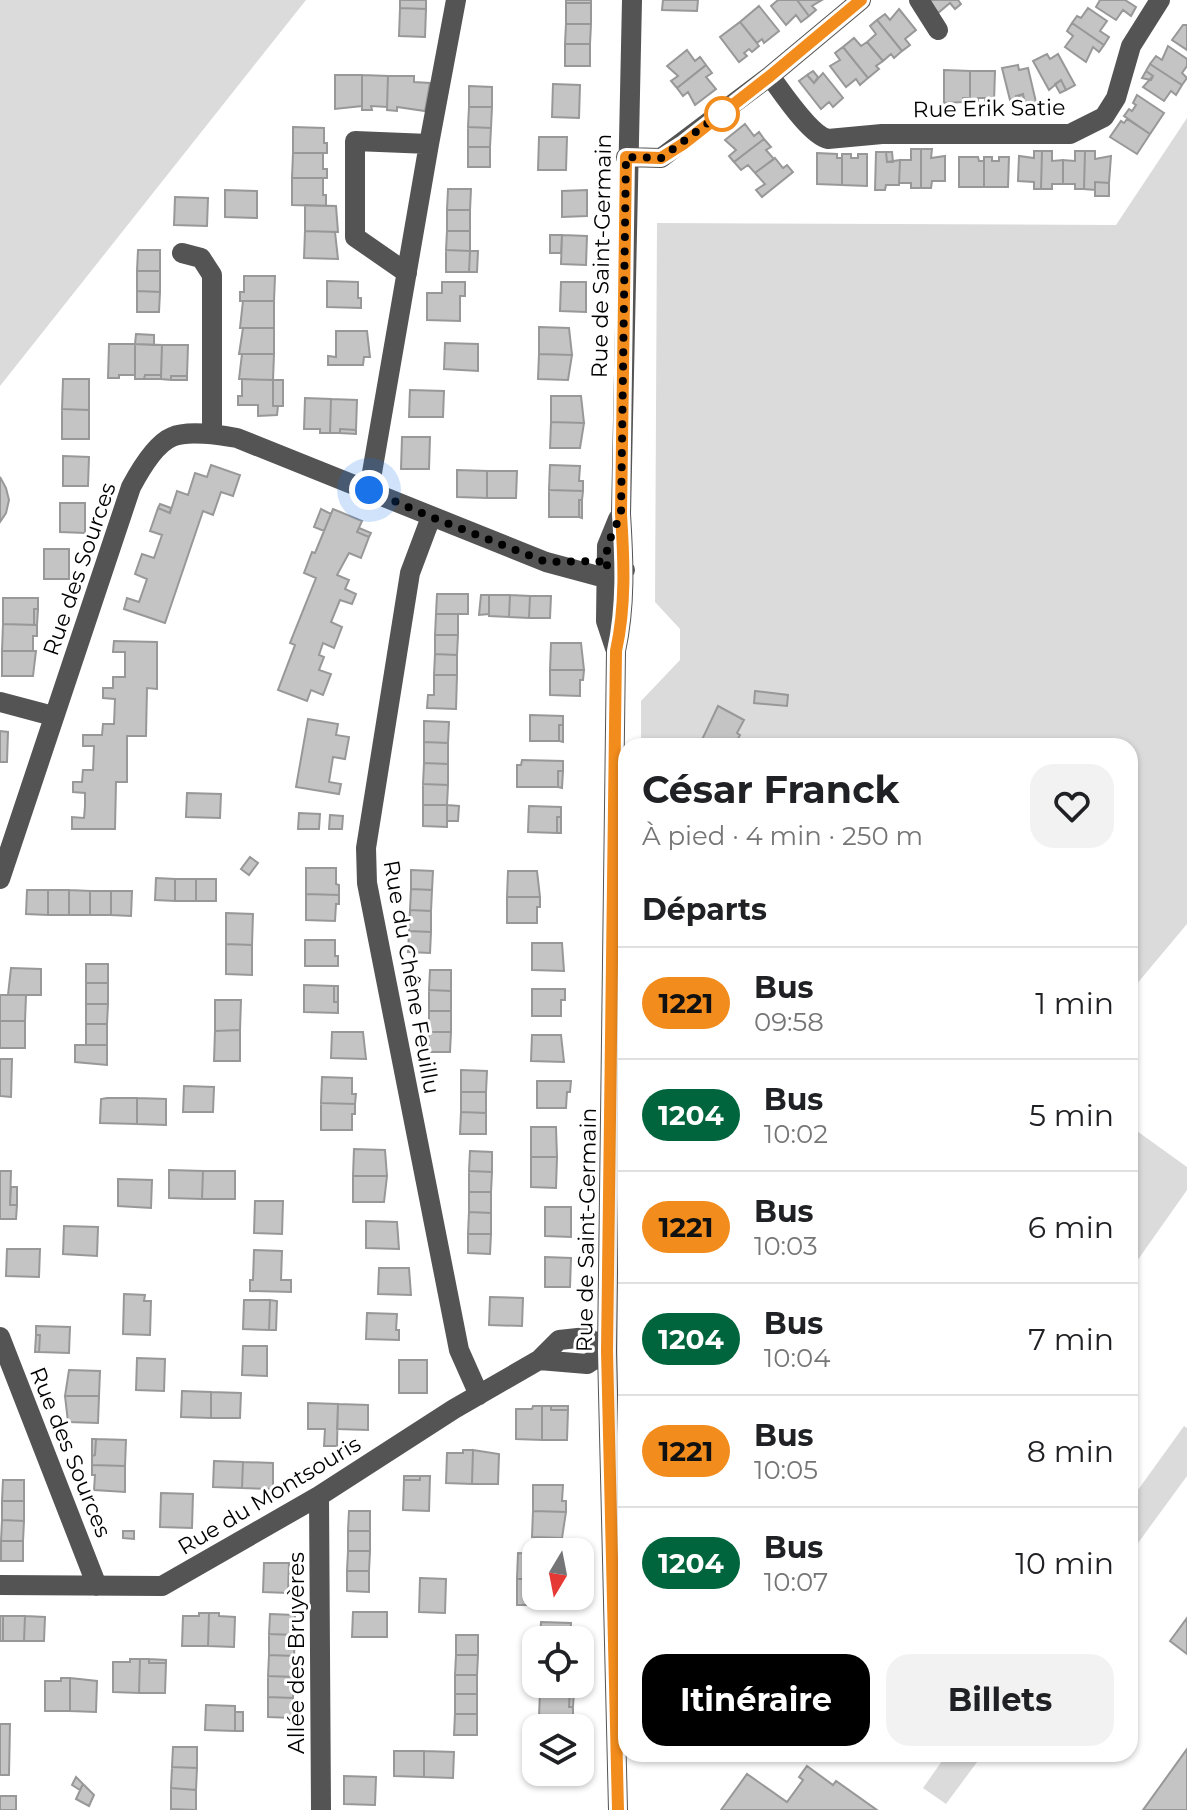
<!DOCTYPE html>
<html lang="fr">
<meta charset="utf-8">
<style>
body{margin:0;font-family:Montserrat,sans-serif;background:#f2f2f2;color:#202124;height:100vh;display:flex;flex-direction:column;font-size:30px;white-space:nowrap}
*{box-sizing:border-box;margin:0}
p{font-size:26px;color:#757577}
.icon{flex:none;width:44px;height:44px;fill:none;stroke:currentColor;stroke-width:2;stroke-linecap:round;stroke-linejoin:round}
.map{position:relative;flex:1;overflow:hidden}
.drawer{position:absolute;left:618px;top:738px;width:520px;height:1024px;display:flex;flex-direction:column;background:#fff;border-radius:24px;box-shadow:0 2px 6px #0004}
.drawer>*{flex:none}
.badge{padding:0 16px;border-radius:26px;font-size:28px;line-height:52px}
.needle{width:52px;rotate:190deg}
.controls{position:absolute;left:522px;top:1538px;display:grid;gap:16px}
.controls a{display:grid;place-items:center;width:72px;height:72px;border-radius:16px;background:#fff;box-shadow:0 2px 6px #0004;font-size:40px}
.you{position:absolute;width:40px;height:40px;margin:-20px;border:6px solid #fff;border-radius:50%;background:#1a73e8;box-shadow:0 0 0 12px #1a73e833}
.map>.badge{position:absolute;translate:-50% -50%;box-shadow:0 0 0 4px #fff}
h2{padding:0 24px;font-size:30px;line-height:72px}
.round{display:grid;place-items:center;flex:none;width:84px;height:84px;border-radius:24px;background:#f2f2f2}
.overview{display:flex;align-items:center;justify-content:space-between;height:136px;padding:0 24px}
h1{font-size:38px;font-weight:700;line-height:60px}
.cta{display:flex;gap:16px;margin-top:auto;padding:16px 24px}
.cta a{flex:1;height:92px;border-radius:24px;background:#000;color:#fff;font-size:32px;font-weight:700;line-height:92px;text-align:center}
.cta a+a{background:#f2f2f2;color:#202124}
ul{padding:0;list-style:none}
li{display:flex;align-items:center;gap:24px;height:112px;padding:0 24px;border-top:2px solid #e0e0e0}
li div{flex:1}
li b{display:block;font-size:30px}
li em{font-style:normal}
li .badge{min-width:88px;font-weight:700;text-align:center}
.map>svg:first-child{display:block}
.green{fill:#dbdbdb}
.building{fill:#c4c4c4;stroke:#989898;stroke-width:2}
.lines{fill:none;stroke-linecap:round;stroke-linejoin:round}
.minor{stroke:#545454;stroke-width:20}
.line-casing{stroke:#fff;stroke-width:18}
.line{stroke:#f28c1c;stroke-width:12}
.walk{stroke:#000;stroke-width:8;stroke-dasharray:0 14.4}
.stop-dot{fill:#fff;stroke:#f28c1c;stroke-width:4}
.labels{text-anchor:middle;stroke-width:6;stroke-linejoin:round;paint-order:stroke}
.street-label{font-size:22px;fill:#000;stroke:#fff}
</style>
<div class="map">
<svg width="1187" height="1810" viewBox="0 0 1187 1810">
<rect width="100%" height="100%" fill="#fff"/>
<path class="green" d="M0,0H306L0,386Z
M1187,118V924L1130,992V746H641V701L680,660V629L655,602L657,223L1116,225Z
M1130,1126L1187,1167V1190L1130,1271Z
M1184,1426L1187,1428V1476L1130,1554V1501Z
M947,1754H983L946,1804L923,1788Z"/>
<path class="building" d="M400,0H426V9L400,8Z
M566,0H591V3H566Z
M663,0H698L697,11L662,10Z
M778,0H797L809,16L801,22L796,15L786,25L771,6Z
M797,0H822L812,6L816,10L809,16Z
M927,0H958L961,4L955,9L950,3L938,13Z
M1100,0H1125L1136,7L1131,16L1123,10L1116,20L1096,7Z
M566,3H591V24H566Z
M759,6L779,31L764,43L762,39L757,43L740,22Z
M400,8L426,9L425,37L399,36Z
M1088,8L1107,21L1100,31L1109,37L1104,45L1072,23L1077,16L1081,18Z
M899,9L916,30L905,39L910,45L902,51L877,20L885,14L890,20Z
M877,20L902,51L894,58L891,54L883,61L867,42L876,34L870,26Z
M740,22L759,46L752,52L749,49L744,53L747,56L739,62L720,37Z
M1072,23L1104,45L1099,52L1093,47L1086,62L1065,47L1073,36L1067,31Z
M566,24H591L590,44H565Z
M1183,25H1187V50L1172,40Z
M854,38L861,46L867,42L883,61L876,66L879,69L868,78L843,47Z
M565,44H590V66H565Z
M1168,46L1187,59V66L1182,73L1187,78L1182,85L1150,64L1156,56L1162,60Z
M843,47L868,78L860,85L856,79L846,87L830,66L840,60L835,53Z
M687,50L695,61L700,57L706,65L677,88L671,81L678,76L667,66Z
M1047,54L1050,59L1058,54L1075,85L1066,90L1061,80L1049,90L1033,61Z
M1150,64L1182,85L1176,95L1171,91L1164,101L1143,87L1153,76L1146,71Z
M706,65L712,73L706,77L716,89L695,105L688,92L683,96L677,88Z
M1018,65L1019,70L1028,68L1036,102L1025,104L1023,94L1010,100L1002,68Z
M944,70L970,71V98H963V102L944,103Z
M813,71L818,77L814,83L807,75Z
M970,71H995L994,102H985V98H978V102H970Z
M1146,71L1153,76L1151,80L1142,78Z
M823,73L843,98L833,107L829,102L821,109L799,81L807,75L814,83Z
M335,75H362V106L335,109Z
M362,75L388,76L387,107L371,106L372,110H362Z
M388,76H414V82L430,83L425,111L397,107V111L387,110Z
M1061,80L1066,90L1060,93L1055,84Z
M553,84L580,85L579,118L552,117Z
M469,86L492,87V107H469Z
M1023,94L1025,104L1019,106L1016,96Z
M1137,95L1164,113L1150,134L1124,116L1129,109L1132,111L1136,105L1133,103Z
M469,107H492L491,128L468,127Z
M1127,119L1150,134L1137,154L1110,137L1121,121L1124,123Z
M745,124L754,136L759,132L764,139L734,162L729,156L736,150L725,140Z
M293,127L324,128V143H327V153H293Z
M468,127L491,128L490,147H468Z
M539,137H567L566,170H538Z
M764,139L771,147L766,150L774,159L755,173L748,165L741,170L734,162Z
M468,147H490V167H468Z
M911,149H921V188H911V183H899L900,160H911Z
M921,149H932L931,158L945,156V181H932L931,188H921Z
M1034,151H1042L1041,189H1034V182L1018,181L1019,156L1034,158Z
M1042,151H1052V161L1063,160V184H1052V189H1041Z
M1075,151H1085L1084,189H1075V184H1063V160L1075,161Z
M1085,151H1095V159L1111,156L1109,183L1095,182V190L1084,189Z
M876,152H886L887,162L900,160L899,185H886L885,190H875Z
M886,152H892L893,162H887Z
M293,153H323V169H327V178H292Z
M817,153L837,154V158H842V185L817,184Z
M842,154H851V158H858V154H867V186L842,185Z
M959,157H978L979,161H984V187H959Z
M984,157H992V161H999V157H1009L1008,187H984Z
M775,158L783,168L787,165L793,172L762,197L756,190L765,184L755,173Z
M292,178H323V195H326V206L292,205Z
M1095,182L1109,183V196H1095Z
M448,189H471L470,210H447Z
M225,190L257,191V218L225,217Z
M587,190V216L562,217V191Z
M175,197L208,198L207,226L174,225Z
M305,205L336,206L338,232L305,231Z
M447,210H470V231H447Z
M305,231L335,232L338,259L304,258Z
M447,231H470V251L446,250Z
M550,235H562L561,253H550Z
M562,235L587,236L586,265L561,264Z
M138,250H160V271H137Z
M446,250L470,251L469,272H446Z
M470,251H478L477,272H469Z
M137,271H160V292L137,291Z
M244,276H275L274,301H240V292H244Z
M327,281L358,282V298H361V308L327,307Z
M442,282H465V296H460V321L427,320V293H442Z
M561,282H586V312L560,311Z
M137,291L160,292L159,312H137Z
M243,301H274V328H240Z
M539,327L569,328L572,355L539,354Z
M243,328H274V354H239Z
M336,331H367L370,357H364L363,365H328V356L336,357Z
M136,334L154,335V345L135,344Z
M445,343L478,344V371L444,369Z
M109,344H135V375H119V378H108Z
M135,344L162,345L161,375H145L144,379H135Z
M162,345H188L187,376H171V380L161,379Z
M242,354H274L273,380L239,379Z
M539,354L572,355L568,380L538,379Z
M145,375H161V379H144Z
M171,376H187V380H171Z
M63,379H89V410L62,409Z
M242,379L273,380V406H278L277,415L258,416V405H238V396H242Z
M273,380H283V406H273Z
M410,390L444,391L443,417H409Z
M551,396H581L584,423L551,422Z
M305,398L331,399L330,433H320V429H304Z
M331,399L357,400L356,430L340,429V433H330Z
M62,409L89,410V439H62Z
M551,422L584,423L580,448H550Z
M340,429L356,430V434L340,433Z
M402,437H430L429,469H401Z
M63,456L89,457L88,486H63Z
M211,465L240,475L233,496L221,492L213,515L203,511L165,623L124,609L127,598L139,602L147,579L135,574L142,554L154,558L162,535L150,531L158,508L170,513L177,491L188,495L195,473L207,477Z
M550,465L580,466L579,481H583V491L549,490Z
M457,470L487,471V498L457,497Z
M487,471H517L516,498H487Z
M0,477L6,488L9,500L6,513L0,522Z
M549,490L583,491L582,500H579V517H549Z
M579,500H582V518L579,517Z
M60,503H85V533L60,532Z
M160,504L171,508L170,513L158,508Z
M321,509L331,514L324,531L314,527Z
M333,509L362,521L357,532L369,537L361,558L349,553L337,575L349,580L345,589L356,594L352,604L340,600L331,622L342,627L334,648L323,643L319,655L324,657L319,670L331,674L323,695L311,690L307,701L278,690L295,645L290,643L316,578L304,573L312,552L315,553Z
M359,528L371,533L369,537L357,532Z
M44,549H69V579H44Z
M437,594H468V614H436Z
M481,595H489V614L479,615Z
M489,595H510L509,617L489,616Z
M510,595L530,596L529,618L509,617Z
M530,596H551L550,618H529Z
M3,598H38V609H34V625L3,624Z
M34,609H38L37,625H34Z
M436,614H458V635H435Z
M3,624L37,625V636H33V651H2Z
M435,635H458L457,655L435,654Z
M114,641L157,642V689L147,688L146,736H127V782H116L115,829H72V817L84,818L85,806V793L73,792V782H82L83,770H93L94,746H83V735H102L103,724H114L115,699L103,698V688H113V677H125V652H113Z
M551,643H581L584,670H550Z
M2,651H36L33,676H2Z
M435,654L457,655V675H434Z
M550,670H584L583,680H580V696L550,695Z
M434,675H457L456,709L427,708L428,695H434Z
M755,691L788,695L787,706L754,703Z
M718,706L744,720L737,733L740,735L734,746H699Z
M530,715L563,716V725H559V741H530Z
M308,719L338,724L336,735L349,737L345,759L333,757L329,782L341,784L339,794L296,787Z
M424,721L449,722L448,743L424,742Z
M559,725H563V742L559,741Z
M0,731L8,732L7,762H0Z
M424,742L448,743V764L424,763Z
M522,760L563,761V771H558V787H517V765H521Z
M424,763L448,764V785L423,784Z
M558,771H563L562,788L558,787Z
M423,784L448,785L447,805H423Z
M187,793L221,794L220,818L186,817Z
M423,805H447V827L423,826Z
M447,805L459,806L458,821H447Z
M529,806L561,807V817H557V833L528,832Z
M299,813L320,814L319,829H298Z
M330,815L343,816L342,829H329Z
M557,817H561V833H557Z
M250,857L258,863L249,875L241,869Z
M306,868H336V884L339,885V895L306,894Z
M411,870L433,871L432,890L411,889Z
M508,871H537L540,897H507Z
M156,878L175,879V901L155,900Z
M175,879H196V901H175Z
M196,879H216V901H196Z
M411,889L432,890L431,911L410,910Z
M27,890H48V915L26,914Z
M48,890H69V915H48Z
M69,890L90,891V915H69Z
M90,891H111V915H90Z
M111,891H132L131,916L111,915Z
M306,894L339,895V904H336L335,921L306,920Z
M507,897H540V907H537V923H507Z
M410,910L431,911V932L409,931Z
M226,913L253,914L252,945L226,944Z
M409,931L431,932L430,953L408,952Z
M305,940H335V956H338V966H305Z
M532,943H562L564,971L532,970Z
M226,944L252,945V975L226,974Z
M86,964H108V983H86Z
M11,968L41,969V995H8Z
M430,970H451V991L429,990Z
M86,983H108V1004H86Z
M304,985L334,986V1002H338V1013L304,1012Z
M334,986H338V1002H334Z
M532,989H565V1000H561V1016H532Z
M429,990L451,991V1011H429Z
M0,995H26L25,1021H0Z
M215,1000H241L240,1030L215,1031Z
M86,1004H108L107,1024H86Z
M429,1011H451V1032H429Z
M0,1021H25V1048H0Z
M86,1024H107V1045H86Z
M240,1030V1061H214L215,1031Z
M332,1032H363L366,1059L331,1058Z
M429,1032H451L450,1052H428Z
M532,1035H561L564,1062L531,1061Z
M75,1045H107V1065L75,1062Z
M0,1059H12L11,1097L0,1096Z
M461,1070L487,1071L486,1092H461Z
M322,1077L352,1078V1094H356L355,1104L321,1103Z
M537,1081H571L570,1092H567L566,1108H537Z
M184,1086L214,1087L213,1112H183Z
M461,1092H486V1113L461,1112Z
M107,1098H137V1124L100,1123L101,1099Z
M137,1098L166,1099V1125L137,1124Z
M321,1103L355,1104V1114H352V1130H321Z
M461,1112L486,1113V1134H460Z
M531,1127H556L557,1157H531Z
M354,1149L385,1150L387,1176H353Z
M470,1151L492,1152V1172L469,1171Z
M531,1157H557L556,1188L531,1187Z
M169,1170L203,1171L202,1199L169,1198Z
M0,1171H11L10,1205H17L16,1219H0Z
M203,1171H235V1199H202Z
M469,1171L492,1172L491,1192H469Z
M353,1176H387L384,1202H353Z
M118,1179L152,1180L151,1208L118,1206Z
M11,1187H17V1205H10Z
M469,1192H491V1213L469,1212Z
M255,1201H283L282,1234L254,1233Z
M545,1207H571V1237L545,1236Z
M469,1212L491,1213V1234H468Z
M366,1221L397,1222L399,1249L366,1248Z
M64,1226L98,1227L97,1256L63,1254Z
M468,1234H491L490,1254L468,1253Z
M7,1249H40L39,1277L6,1276Z
M254,1250L282,1251L281,1280H291V1292L250,1291V1280H253Z
M545,1257L571,1258L570,1287H545Z
M379,1268H409L411,1295L378,1294Z
M124,1294L145,1295L144,1301H151L150,1335L123,1334Z
M490,1297L523,1298L522,1326L489,1325Z
M244,1300H270L269,1330L243,1329Z
M270,1300L277,1301L276,1330H269Z
M367,1313L397,1314L396,1330H399V1340L366,1339Z
M36,1326L70,1327L69,1353L39,1352L40,1335H36Z
M36,1335H40L39,1352H35Z
M243,1346H267V1376L242,1375Z
M137,1358L165,1359L164,1391L136,1390Z
M399,1360H427V1393H399Z
M69,1370L100,1371L99,1396H65Z
M182,1391L211,1392V1418L181,1417Z
M211,1392L241,1393L240,1418H211Z
M65,1396H99L98,1423L68,1422Z
M308,1403L338,1404L337,1446H324L325,1429H308Z
M338,1404L368,1405V1430L337,1429Z
M533,1406H542V1440L516,1439V1409H532Z
M542,1406H551V1410H568L567,1440H542Z
M551,1406H568V1410H551Z
M92,1439H96L95,1455L92,1456Z
M96,1439L126,1440L125,1466L92,1465V1456L95,1455Z
M463,1450H473L472,1484L446,1483L447,1453H463Z
M473,1450L499,1454L498,1484H472Z
M214,1461L243,1462L242,1488L213,1487Z
M243,1462L273,1463V1489L242,1488Z
M92,1465L125,1466V1492L94,1490L95,1475H92Z
M404,1476H420V1480H404Z
M420,1476H430L429,1511L403,1510L404,1480H420Z
M3,1480H24V1501H2Z
M533,1485H563L562,1501H566V1512L533,1511Z
M161,1493L193,1494L192,1528L160,1527Z
M2,1501H24V1521L2,1520Z
M349,1511H370V1531H348Z
M533,1511L566,1512L562,1538L532,1537Z
M2,1520L24,1521L23,1541H1Z
M123,1531H134V1539L123,1538Z
M348,1531H370V1551H348Z
M1,1541H23V1561H1Z
M348,1551H370L369,1571H347Z
M518,1553L536,1554V1579H517Z
M264,1563H289L288,1593L263,1592Z
M347,1571H369V1592L347,1591Z
M420,1578L446,1579L445,1613L419,1612Z
M517,1579H536V1596H547V1605H517Z
M353,1612H387V1637H352Z
M199,1613H209L208,1646H182L183,1616H199Z
M209,1613H219V1616L235,1617L234,1647L208,1646Z
M270,1614L295,1615V1635L269,1634Z
M0,1616H3V1641H0Z
M3,1616H25L24,1641H3Z
M25,1616L45,1617L44,1641H24Z
M1187,1618V1654L1170,1641Z
M541,1622L571,1623L570,1638L574,1640H540Z
M269,1634L295,1635L294,1656L269,1655Z
M456,1635H478V1655H456Z
M269,1655L294,1656V1677L268,1676Z
M456,1655H478L477,1675H455Z
M130,1659H140L139,1693L113,1692V1662H130Z
M140,1659H149V1663H166L165,1693H139Z
M149,1659L166,1660V1663H149Z
M455,1675H477V1694H455Z
M268,1676L294,1677L293,1698L268,1697Z
M61,1678H70V1711H45V1681H61Z
M70,1678L97,1681L96,1712L70,1711Z
M540,1691H570L569,1707H573V1718L539,1717Z
M570,1691H574L573,1707H569Z
M455,1694H477V1714H455Z
M268,1697L293,1698V1718L268,1717Z
M206,1705L235,1706V1731L205,1730Z
M235,1712H243V1731H235Z
M455,1714H477V1735H454Z
M539,1717L573,1718V1727L539,1728Z
M0,1724H10L9,1775H0Z
M173,1747H197V1768L172,1767Z
M1187,1749V1810H1143Z
M394,1751H424V1777L394,1776Z
M424,1751L454,1752L453,1778L424,1777Z
M807,1766L833,1785L836,1781L877,1810H721L747,1774L787,1802L803,1780L799,1777Z
M172,1767L197,1768L196,1790L171,1788Z
M344,1776L376,1777L375,1805L344,1804Z
M76,1777L83,1784L80,1790L72,1785Z
M83,1784L94,1795L89,1806L76,1799Z
M171,1788L196,1790V1810L171,1809Z
M0,1796H16V1810H0Z"/>
<g class="lines">
<path class="minor" d="M919,0L938,30
M770,76C782,92 810,135 828,139L882,134H1070L1104,117L1116,98L1131,46L1160,0
M626,157L661,158L770,76L861,0
M182,253L201,258L212,275V433
M407,273L355,237V141L429,144
M369,490L429,144L456,0
M431,517L410,573L366,848L367,883L459,1350L479,1395
M615,648L606,621L607,546L618,519
M0,702L53,716
M0,879L131,487C139,472 155,444 172,437C187,430 221,435 237,438L546,562L598,576L607,569L625,570
M0,1337L97,1586
M319,1496L321,1810
M0,1585L162,1586L319,1496L454,1409L539,1360L559,1340L587,1337L607,1351L587,1364L539,1360
M618,1810L607,1351L616,651C626,605 624,561 621,514L632,0"/>
</g>
<g class="lines">
<defs>
<path id="line" d="M618,1810L607,1351L616,651C626,605 624,561 621,514L626,157L661,158L683,144L770,76L861,0"/>
</defs>
<use href="#line" class="line-casing"/>
<use href="#line" class="line"/>
<path class="walk" d="M369,490L431,517L546,562L599,561L607,569V546L621,514L626,157L661,158L732,105L722,114"/>
</g>
<circle class="stop-dot" cx="722" cy="114" r="16"/>
<g class="labels">
<g class="street-label">
<text transform="translate(989 108) rotate(-1)" y="8">Rue Erik Satie</text>
<text transform="translate(601 256) rotate(-89)" y="8">Rue de Saint-Germain</text>
<text transform="translate(79 569) rotate(-71)" y="8">Rue des Sources</text>
<text transform="translate(412 977) rotate(80)" y="8">Rue du Chêne Feuillu</text>
<text transform="translate(586 1230) rotate(-89)" y="8">Rue de Saint-Germain</text>
<text transform="translate(71 1452) rotate(68)" y="8">Rue des Sources</text>
<text transform="translate(269 1495) rotate(-31)" y="8">Rue du Montsouris</text>
<text transform="translate(296 1653) rotate(-90)" y="8">Allée des Bruyères</text>
</g>
</g>
</svg>
<div class="controls">
<a><svg class="needle" viewBox="-14 -14 28 28"><path d="M0-13l5 13h-10z" fill="#e53935"/><path d="M0 13l5-13h-10z" fill="#757577"/></svg></a>
<a><svg class="icon" aria-label="locate" viewBox="0 0 24 24"><circle cx="12" cy="12" r="6"/><path d="M12 2v4M12 18v4M2 12h4M18 12h4"/></svg></a>
<a><svg class="icon" aria-label="layers" viewBox="0 0 24 24"><path d="M12 4l9 5-9 5-9-5zM3 14l9 5 9-5"/></svg></a>
</div>
<div class="you" style="left:369px;top:490px"></div>
<section class="drawer">
<div class="overview"><div><h1>César Franck</h1><p>À pied · 4 min · 250 m</p></div><a class="round"><svg class="icon" aria-label="heart" viewBox="0 0 24 24"><path d="M12 20l-8-8c-3-5 5-10 8-4 3-6 11-1 8 4z"/></svg></a></div>
<h2>Départs</h2>
<ul>
<li><span class="badge" style="background:#f28c1c;color:#111">1221</span><div><b>Bus</b><p>09:58</p></div><em>1 min</em></li>
<li><span class="badge" style="background:#00643c;color:#fff">1204</span><div><b>Bus</b><p>10:02</p></div><em>5 min</em></li>
<li><span class="badge" style="background:#f28c1c;color:#111">1221</span><div><b>Bus</b><p>10:03</p></div><em>6 min</em></li>
<li><span class="badge" style="background:#00643c;color:#fff">1204</span><div><b>Bus</b><p>10:04</p></div><em>7 min</em></li>
<li><span class="badge" style="background:#f28c1c;color:#111">1221</span><div><b>Bus</b><p>10:05</p></div><em>8 min</em></li>
<li><span class="badge" style="background:#00643c;color:#fff">1204</span><div><b>Bus</b><p>10:07</p></div><em>10 min</em></li>
</ul>
<div class="cta"><a>Itinéraire</a><a>Billets</a></div>
</section>
</div>
